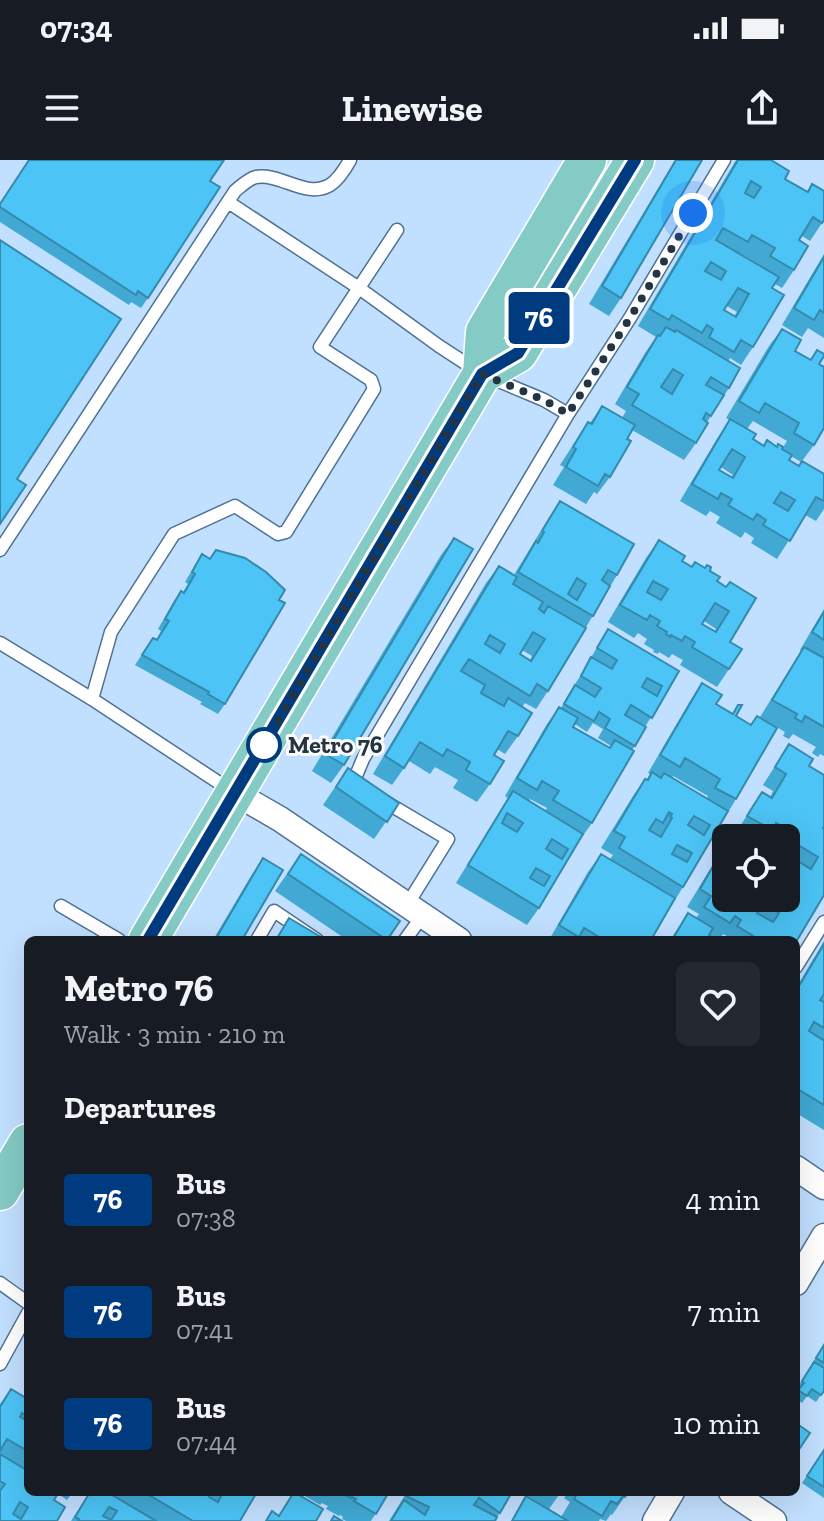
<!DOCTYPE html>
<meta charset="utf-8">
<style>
body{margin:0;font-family:"Zilla Slab",serif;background:#242831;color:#f1f3f6;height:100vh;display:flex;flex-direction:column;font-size:30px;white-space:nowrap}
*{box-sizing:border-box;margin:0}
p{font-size:26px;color:#9ea1a6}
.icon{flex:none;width:44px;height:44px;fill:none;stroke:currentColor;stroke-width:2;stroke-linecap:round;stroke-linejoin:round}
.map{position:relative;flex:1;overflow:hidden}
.side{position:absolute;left:24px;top:776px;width:776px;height:560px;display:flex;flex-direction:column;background:#171b24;border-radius:12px;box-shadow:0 8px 32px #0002}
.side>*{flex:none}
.badge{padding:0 16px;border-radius:6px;font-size:28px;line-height:52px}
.fabs{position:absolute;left:712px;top:664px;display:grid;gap:16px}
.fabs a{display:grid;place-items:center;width:88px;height:88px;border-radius:12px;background:#171b24;box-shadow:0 8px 32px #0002;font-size:40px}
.you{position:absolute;width:40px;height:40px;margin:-20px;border:6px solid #fff;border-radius:50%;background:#1a73e8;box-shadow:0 0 0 12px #1a73e833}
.map>.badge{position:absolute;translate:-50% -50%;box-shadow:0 0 0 4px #fff}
h2{padding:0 40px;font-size:30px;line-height:72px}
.round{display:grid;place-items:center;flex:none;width:84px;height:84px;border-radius:12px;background:#242831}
.head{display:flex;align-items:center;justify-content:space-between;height:136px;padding:0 40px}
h1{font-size:38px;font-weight:800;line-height:60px}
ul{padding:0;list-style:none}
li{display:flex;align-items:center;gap:24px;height:112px;padding:0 40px}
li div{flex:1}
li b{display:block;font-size:30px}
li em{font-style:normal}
li .badge{min-width:88px;font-weight:700;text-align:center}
.status{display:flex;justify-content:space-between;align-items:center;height:56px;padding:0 40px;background:#171b24;direction:ltr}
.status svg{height:22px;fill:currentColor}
header{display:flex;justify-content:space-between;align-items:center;height:104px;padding:0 40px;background:#171b24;font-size:36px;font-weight:800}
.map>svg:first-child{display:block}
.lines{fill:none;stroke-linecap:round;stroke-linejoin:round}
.lane-casing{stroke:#4f7193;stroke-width:15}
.street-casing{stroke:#4f7193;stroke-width:27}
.primary-casing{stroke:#fff;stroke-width:41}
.lane{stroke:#fff;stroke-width:12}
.street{stroke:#fff;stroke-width:24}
.primary{stroke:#84cac5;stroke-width:38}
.wall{fill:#41a9d3;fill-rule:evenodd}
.building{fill:#4cc4f5;stroke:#3589ac;stroke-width:2;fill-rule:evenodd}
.line-casing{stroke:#fff;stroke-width:18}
.line{stroke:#003b80;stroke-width:12}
.walk{stroke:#253443;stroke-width:8;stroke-dasharray:0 14.4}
.stop-dot{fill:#fff;stroke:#003b80;stroke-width:4}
.labels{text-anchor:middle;stroke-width:6;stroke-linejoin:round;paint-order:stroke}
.stop-label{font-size:24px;font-weight:bold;fill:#253443;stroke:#fcfcfc;text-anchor:start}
</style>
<div class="status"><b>07:34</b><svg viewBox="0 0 49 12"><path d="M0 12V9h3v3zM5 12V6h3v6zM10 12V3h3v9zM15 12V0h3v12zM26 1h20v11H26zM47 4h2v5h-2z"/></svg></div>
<header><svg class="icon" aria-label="menu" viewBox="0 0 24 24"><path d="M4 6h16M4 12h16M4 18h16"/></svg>Linewise<svg class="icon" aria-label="share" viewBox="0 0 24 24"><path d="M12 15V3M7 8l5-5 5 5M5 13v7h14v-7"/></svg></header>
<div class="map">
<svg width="824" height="1361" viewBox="0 0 824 1361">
<rect width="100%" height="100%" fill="#c1dffe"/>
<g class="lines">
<defs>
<path id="lane" d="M228,42L359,128L439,186L482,214L544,240L568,254
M0,390L235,31C241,26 248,19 256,17C281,13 306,39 330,25C339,19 345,9 350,0
M0,483L92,539L233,632
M92,539L111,472L174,374L235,346L278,374L286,372L374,229L371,220L320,187L397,70
M356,625L353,623L363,599L568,254L630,158L724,0
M382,640L448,679L407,745
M61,746L119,780
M257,780L274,751L317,780
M405,780L423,755
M796,807L824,762
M0,1123L28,1143
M0,1204L28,1153"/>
<path id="street" d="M235,633L280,659L459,780
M796,1008L824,1027
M796,1123L824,1076
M731,1332L774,1361
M655,1361L672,1332"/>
<path id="primary" d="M482,214L518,193L635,0
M148,780L482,214L485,172L587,0
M0,1031L28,983"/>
</defs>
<use href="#lane" class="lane-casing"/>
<use href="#street" class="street-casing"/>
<use href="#primary" class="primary-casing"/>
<use href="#lane" class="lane"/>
<use href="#street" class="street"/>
<use href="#primary" class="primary"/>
</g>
<path class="wall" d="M675,0H702L621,138L609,156L589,144Z
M736,0H771L785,19L807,32L812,24L824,60L810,81L802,76L799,80L794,110L782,128L775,124L772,128L753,187L741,205L730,198L728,201L729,228L707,262L696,283L684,300L632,270L610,317L597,334L594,332L586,344L553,325L564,307L560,305L588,262L590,263L602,246L622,258L626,251L615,244L645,193L656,177L638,166ZM740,93L762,106V107L740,94ZM727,146L737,152L734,156L724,150Z
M210,21L148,138L141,148L131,142L129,145L0,62V44Z
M824,94V178L808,168L802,177L782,165Z
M782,169L795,191L810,200L817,190L819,204L814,285L802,301L824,314V349L816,361L805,355L777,399L751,383L754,378L745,372L741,378L716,363L720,357L710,351L706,356L680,341L718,277L730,260L726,258L769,186ZM753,261L787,281L782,289L763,285L753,279L747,269ZM791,296L801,302L799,306L789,300ZM721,307L733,315L731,317L719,310Z
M560,341L617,415L548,531L536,549L525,543L522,547L518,576L505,594L497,589L494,595L490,624L477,642L453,628L458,620L435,607L430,614L409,601L392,625L373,614L486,423L499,406L514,415L548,359ZM522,490L532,496L530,500L520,494Z
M454,378L344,605L331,623L312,611L441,395Z
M659,380L682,401L692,406L710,411L717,421L726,427L730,422L729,509L717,527L680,505L683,500L672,494L669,498L659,492L658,494L653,492L654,490L644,484L647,479L638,473L634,478L608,462L646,398ZM704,461L716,469L715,471L702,464Z
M216,390L225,544L218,554L200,544L202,542L135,505L153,478L156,480L161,471L158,469L174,441L181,431L183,432L188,424L185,422L195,405L202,394L209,399Z
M824,449V596L820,594L818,597L812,593L816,587L793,574L789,579L783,576L785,572L760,557L801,491L800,490Z
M608,469L679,511L645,567L592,663L579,681L539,748L527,765L456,723L508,638L505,636L547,564L559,547L561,548ZM593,563L603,569L598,578L611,586L609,588L573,567L575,564L587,572ZM530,639L547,648L545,651L529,641Z
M702,523L716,544L736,556V639L651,780H549L588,712L601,694L610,699L613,695L601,688L633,636L645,619H647L650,614L648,613L690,541ZM673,616L708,636L707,638L672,618Z
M789,584L809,606L824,615V735L796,780H727L729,777L723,774L719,780H670L688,753L696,758L699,754L687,747L726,683V738H786V678H743L735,674L762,632L770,637L773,631L763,625Z
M348,608L399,643L374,679L323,645Z
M301,694L387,780H347L275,731Z
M263,698L242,780H213L251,716Z
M824,781V970L796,953V828Z
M824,1184V1231L816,1242L807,1236L802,1243L796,1239V1234L799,1230L797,1228Z
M11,1229L25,1237L28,1232V1332H73L67,1340L58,1334L54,1340L57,1361H0V1244Z
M824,1290V1338L802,1323Z
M90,1332H107L111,1334L112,1332H257L240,1361H71Z
M298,1332H389L371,1361H346L342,1359L343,1357L340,1355L339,1356L326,1349L328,1346L322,1343L320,1345Z
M407,1332H512L495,1361H389Z
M521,1332H561L549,1349Z
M568,1332H628L612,1355L611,1354L606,1361L600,1359L599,1361H569L561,1357L570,1342L564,1338Z"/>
<path class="building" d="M29,0H224L210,21L220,27L148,138L138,131L136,135L0,47V44Z
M676,0H702L621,138L602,126Z
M738,0H771L789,11L785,19L808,32L812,24L824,31V60L822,63L813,57L799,80L808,86L794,110L770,96L775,88L752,75L748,82L723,68L716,80L779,117L772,128L784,135L753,187L741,180L734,192L709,177L713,169L707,165L702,173L672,155L669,160L650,149ZM751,21L761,27L754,38L745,33ZM711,102L726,111L721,120L705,111ZM738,128L749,134L736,157L724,150Z
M0,80L121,159L17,319L26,325L0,364Z
M824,97V153L820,150L814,160L794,148Z
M666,167L675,172L676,170L740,208L729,228L711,217L706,225L724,235L711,256L706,253L703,259L708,263L696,283L632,245L639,234L627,227L658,175L660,176ZM673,209L683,215L672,234L661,227Z
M782,169L801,180L795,191L811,200L817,190L824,194V196L819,204L824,207V268L814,285L794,273L799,263L784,254L765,243L759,253L739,241Z
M602,246L635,265L627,279L631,281L610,317L605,314L598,326L566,307L576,289L573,287L588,262L592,264Z
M730,259L756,274L753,279L764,286L767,280L777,287L778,284L783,287L782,289L792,295L789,300L799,306L802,301L824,314V341L816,337L790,381L763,365L766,360L757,354L753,360L728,345L732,339L721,333L718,339L692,324ZM732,289L745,297L733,318L719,310ZM781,332L795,340L788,351L774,343Z
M560,341L634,384L617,415L608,410L602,420L610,426L593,456L518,412L536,381L538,383L544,372L542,371ZM577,418L586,424L577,440L568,434Z
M454,378L473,389L344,605L325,594Z
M659,380L685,396L682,401L692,407L695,402L705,408L707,405L711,407L710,411L720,417L717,421L726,427L730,422L756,438L730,482L742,489L729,509L692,487L695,482L685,476L682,481L671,475L670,477L666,474L667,472L657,466L660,461L650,455L647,460L620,445ZM653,421L668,429L661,440L647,432ZM715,443L729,451L716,472L702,464Z
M216,390L245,398L266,412L285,430L279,440L285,443L225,544L208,534L209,532L142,495L153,478L157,480L169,461L165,459L181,431L184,433L195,414L192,412L202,394L210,399Z
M499,406L517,417L513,424L543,442L539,449L544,453L548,446L586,468L548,531L537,524L530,536L469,499L461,511L485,525L481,533L504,546L508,538L532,553L518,576L508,571L494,595L504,601L490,624L466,610L470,602L447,589L443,596L420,582L404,608L385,596ZM533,472L545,479L531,501L520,494ZM490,475L505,484L500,493L485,484Z
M824,452V480L812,472Z
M608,469L679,511L652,558L631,545L625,555L646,567L635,586L605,568L610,559L599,552L594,561L564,544L575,525L595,537L601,528L581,516L591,497L612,509L617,500L597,488ZM647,518L662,526L657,536L642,527Z
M804,487L824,498V567L805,556L802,562L795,558L797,554L772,540Z
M702,523L722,535L716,544L733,554L738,545H742L736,556L751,565L757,556L777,568L736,639L715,628L720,619L685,598L680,607L660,595Z
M559,547L578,558L573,567L610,588L615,580L634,591L592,663L553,640L559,631L542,621L537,630L517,618Z
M789,584L813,599L809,606L824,615V666L823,668L824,669V735L796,782V780H760L737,766L741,760L735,756L730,763L704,747L711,736L700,729L726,684V738H786V732L788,733L794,724L786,719V694L811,709L818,697L795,683L798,676L776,663L772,670L747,656L762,632L772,638L786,614L775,607ZM762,743L779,753L773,762L757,753Z
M348,608L399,643L387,662L336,627Z
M652,612L661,618L664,613L728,651L683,727L619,688L625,677L614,671L645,619L648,620ZM669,652L672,654L670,656L672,658L661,677L649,670L656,659L663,663ZM694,656L710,665L704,675L688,665ZM677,685L692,693L687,702L672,694Z
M513,631L583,674L539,748L468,705ZM507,653L523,663L517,672L502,663ZM552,679L568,689L562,699L546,689ZM536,708L550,716L544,726L530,718Z
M750,673L759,678H747Z
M301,694L400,761L387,780L288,714Z
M601,694L675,738L651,780H604L584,768L579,777L559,765Z
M263,698L283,710L242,780H215Z
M688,753L713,768L709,775L717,780H679L674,777Z
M289,758L326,780H276Z
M824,784V834L820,840L824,842V868L814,862L809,871L823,880L824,878V945L796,928V831Z
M824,1185V1203L816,1198Z
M814,1202L824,1208V1231L821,1235L812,1229L807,1236L798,1230L804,1223L802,1221Z
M11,1229L28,1239V1257L22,1253L20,1257L26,1260L25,1261L28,1264V1291L7,1279L0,1291V1247Z
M796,1263L810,1273L796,1294Z
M824,1290V1327L807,1316Z
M0,1294L28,1311V1332H59L54,1340L65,1347L57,1361H0V1331L5,1324L0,1321ZM20,1342L28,1347L21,1359L13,1354Z
M90,1332H107L156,1361H78L79,1359L75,1357ZM109,1347L117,1351L111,1360L103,1356Z
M144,1332H212L209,1337L218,1342L223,1332H257L240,1361H193Z
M294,1332L323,1349L316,1361H266L272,1351L279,1356Z
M340,1332H389L376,1354L354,1341L356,1339L352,1337L351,1338Z
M409,1332H512L500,1353L479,1338L474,1345L497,1357L495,1361H391L404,1340L425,1355L429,1347L406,1336Z
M578,1332H628L625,1337L623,1336L617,1344L611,1341L602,1356L574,1339Z
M526,1336L568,1361H512Z
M334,1356L342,1361H331Z"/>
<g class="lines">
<defs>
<path id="line" d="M148,780L482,214L518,193L635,0"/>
</defs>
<use href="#line" class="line-casing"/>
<use href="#line" class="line"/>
<path class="walk" d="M264,585L482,214L544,240L568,254L630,158L693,53"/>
</g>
<circle class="stop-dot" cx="264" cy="585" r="16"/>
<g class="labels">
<g class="stop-label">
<text x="288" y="593">Metro 76</text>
</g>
</g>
</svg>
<div class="fabs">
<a><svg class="icon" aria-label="locate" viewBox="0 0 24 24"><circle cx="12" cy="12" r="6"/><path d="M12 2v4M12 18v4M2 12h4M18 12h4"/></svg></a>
</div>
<div class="you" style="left:693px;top:53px"></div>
<b class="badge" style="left:539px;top:158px;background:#003b80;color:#fff">76</b>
<section class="side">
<div class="head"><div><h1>Metro 76</h1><p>Walk · 3 min · 210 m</p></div><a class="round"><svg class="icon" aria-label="heart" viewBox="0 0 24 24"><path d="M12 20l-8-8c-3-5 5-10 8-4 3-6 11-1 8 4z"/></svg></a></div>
<h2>Departures</h2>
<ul>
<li><span class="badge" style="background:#003b80;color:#fff">76</span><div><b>Bus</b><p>07:38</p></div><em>4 min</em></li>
<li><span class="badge" style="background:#003b80;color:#fff">76</span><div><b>Bus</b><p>07:41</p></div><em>7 min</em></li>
<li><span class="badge" style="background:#003b80;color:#fff">76</span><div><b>Bus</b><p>07:44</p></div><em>10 min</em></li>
</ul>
</section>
</div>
